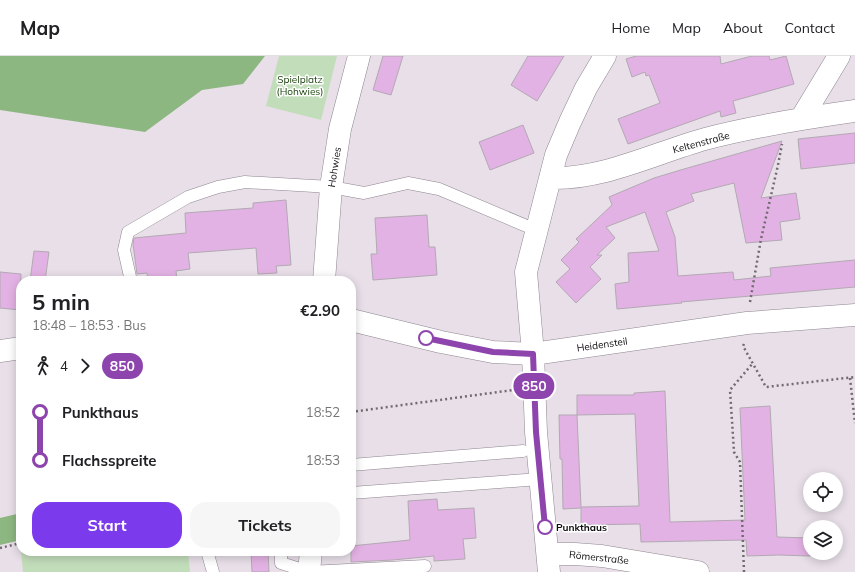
<!DOCTYPE html>
<meta charset="utf-8">
<style>
body{margin:0;font-family:Mulish,sans-serif;background:#f6f6f6;color:#202124;height:100vh;display:flex;flex-direction:column;font-size:15px;white-space:nowrap}
*{box-sizing:border-box;margin:0}
p{font-size:13px;color:#757577}
.icon{flex:none;width:22px;height:22px;fill:none;stroke:currentColor;stroke-width:2;stroke-linecap:round;stroke-linejoin:round}
.map{position:relative;flex:1;overflow:hidden}
.drawer{position:absolute;left:16px;top:220px;width:340px;height:280px;display:flex;flex-direction:column;background:#fff;border-radius:16px;box-shadow:0 2px 10px #0003}
.drawer>*{flex:none}
.badge{padding:0 8px;border-radius:13px;font-size:14px;line-height:26px}
.buttons{position:absolute;left:803px;top:416px;display:grid;gap:8px}
.buttons a{display:grid;place-items:center;width:40px;height:40px;border-radius:50%;background:#fff;box-shadow:0 2px 10px #0003;font-size:20px}
.map>.badge{position:absolute;translate:-50% -50%;box-shadow:0 0 0 2px #fff}
.legs{display:flex;align-items:center;gap:6px;height:44px;padding:0 16px;font-size:13px}
.legs p{margin-inline-start:auto}
.overview{display:flex;align-items:center;justify-content:space-between;height:68px;padding:0 16px}
h1{font-size:22px;font-weight:700;line-height:30px}
.cta{display:flex;gap:8px;margin-top:auto;padding:8px 16px}
.cta a{flex:1;height:46px;border-radius:16px;background:#7c3aed;color:#fff;font-size:16px;font-weight:700;line-height:46px;text-align:center}
.cta a+a{background:#f6f6f6;color:#202124}
ul{padding:0 16px;list-style:none}
li{display:flex;align-items:center;gap:14px;height:48px;font-size:15px}
li i{display:grid;place-items:center;width:6px;height:100%;margin:0 5px;background:currentColor}
li i::after{content:'';width:10px;height:10px;margin:-5px;border:3px solid;border-radius:50%;background:#fff}
li p{margin-inline-start:auto}
li:first-child i{background:linear-gradient(#0000 50%,currentColor 0)}
li:last-child i{background:linear-gradient(currentColor 50%,#0000 0)}
header{display:flex;align-items:center;gap:24px;box-sizing:border-box;height:56px;padding:0 20px;background:#fff;border-bottom:1px solid #e0e0e0}
header strong{font-size:19px}
nav{display:flex;gap:22px;margin-inline-start:auto;font-size:14px}
.map>svg:first-child{display:block}
.green{fill:#c2ddba}
.forest{fill:#8db781}
.building{fill:#e3b2e4;stroke:#b2a9b2;fill-rule:evenodd}
.lines{fill:none;stroke-linecap:round;stroke-linejoin:round}
.lane-casing{stroke:#8e868f;stroke-width:13}
.street-casing{stroke:#8e868f;stroke-width:23}
.path{stroke:#716b71;stroke-width:2.5;stroke-dasharray:2 3;stroke-linecap:butt}
.lane{stroke:#fff;stroke-width:12}
.street{stroke:#fff;stroke-width:22}
.line-1-casing{stroke:#fff;stroke-width:9}
.line-1{stroke:#8e44ad;stroke-width:6}
.stop-1-dot{fill:#fff;stroke:#8e44ad;stroke-width:2}
.labels{text-anchor:middle;stroke-width:3;stroke-linejoin:round;paint-order:stroke}
.park-label{font-size:10px;fill:#174008;stroke:#fff}
.street-label{font-size:10px;fill:#0f0c0f;stroke:#fff}
.stop-label{font-size:10px;font-weight:bold;fill:#0f0c0f;stroke:#fff;text-anchor:start}
</style>
<header>
<strong>Map</strong>
<nav><a>Home</a><a>Map</a><a>About</a><a>Contact</a></nav>
</header>
<div class="map">
<svg width="855" height="516" viewBox="0 0 855 516">
<rect width="100%" height="100%" fill="#e8dfe8"/>
<path class="green" d="M279,0H337L321,64L266,50Z
M21,495H188L190,516H23Z"/>
<path class="forest" d="M0,0H265L243,28L202,34L145,76L0,54Z
M21,457V484L0,489V462Z"/>
<path class="building" d="M383,0H403L391,39L373,34Z
M528,0H564L537,45L511,29Z
M636,0H720L721,8L752,0H769L770,4L786,0L794,28L733,45L736,57L721,61L720,55L628,88L618,63L660,47L649,19L646,20L645,16L632,21L626,3Z
M523,69L534,97L490,114L479,86Z
M855,77V107L801,113L798,83Z
M782,85L761,142L796,137L800,163L780,166L782,184L746,187L734,127L691,138L694,145L666,156L675,181L678,220L733,216L734,224L771,220L770,212L855,204V231L681,246L682,247L617,253L615,228L629,226L628,197L659,195L645,156L606,171L615,182L597,199H602L590,211L601,223L576,247L556,226L570,213L561,204L579,186L576,183L612,149L609,141L654,122L684,113Z
M286,144L291,209L276,210L277,217L258,218L256,192L188,197L190,213L176,215L177,225H148L147,217L137,218L133,188L134,182L186,177L185,157L253,152V147Z
M427,159L429,191H435L437,219L373,224L371,198H377L375,162Z
M34,195L49,196L45,225H30Z
M0,216L21,218L20,254L0,252Z
M665,335L670,466L745,464L740,352L770,350L777,481L810,482V500L779,499L747,500L746,484L641,486L640,468L581,469V452L563,453L562,403H560L559,359H577V339H634V337ZM635,358L639,450L581,451L577,359Z
M437,443L438,454L474,452L476,482L463,483L465,503L434,505V500L393,504L351,506V490L410,484L408,445Z
M251,495H268L269,516H252Z"/>
<g class="lines">
<defs>
<path id="lane" d="M131,225L124,194L128,176L188,141L218,131L245,126L331,131L364,137L408,127L439,133L536,174
M351,409L523,395
M351,437L540,423
M207,495L213,516
M281,495V507L309,516L425,510"/>
<path id="street" d="M801,63L839,0
M550,122C602,124 655,97 705,83C753,70 806,62 855,55
M324,225L331,131L340,73L359,0
M351,264L441,286L493,296L533,298L747,267L855,259
M0,295L21,292
M548,498H575L602,500L698,516
M309,516L311,495
M549,516L536,376L533,298L526,216L556,99L570,66L586,32L605,0"/>
</defs>
<use href="#lane" class="lane-casing"/>
<use href="#street" class="street-casing"/>
<path class="path" d="M750,246L761,183L778,109L782,88
M744,288L743,290L766,331L855,321
M850,322L855,367
M351,356L513,334
M0,492L21,487
M744,516L740,406L734,396L730,334L753,307"/>
<use href="#lane" class="lane"/>
<use href="#street" class="street"/>
</g>
<g class="lines">
<defs>
<path id="line-1" d="M426,282L493,296L533,298L536,376L545,471"/>
</defs>
<use href="#line-1" class="line-1-casing"/>
<use href="#line-1" class="line-1"/>
</g>
<g class="stop-1-dot">
<circle cx="426" cy="282" r="7"/>
<circle cx="545" cy="471" r="7"/>
</g>
<g class="labels">
<g class="park-label">
<text x="300" y="27">Spielplatz<tspan x="300" dy="12">(Hohwies)</tspan></text>
</g>
<g class="street-label">
<text transform="translate(701 86) rotate(-15)" y="4">Keltenstraße</text>
<text transform="translate(334 111) rotate(-81)" y="4">Hohwies</text>
<text transform="translate(602 288) rotate(-8)" y="4">Heidensteil</text>
<text transform="translate(599 501) rotate(6)" y="4">Römerstraße</text>
</g>
<g class="stop-label">
<text x="556" y="475">Punkthaus</text>
</g>
</g>
</svg>
<div class="buttons">
<a><svg class="icon" aria-label="locate" viewBox="0 0 24 24"><circle cx="12" cy="12" r="6"/><path d="M12 2v4M12 18v4M2 12h4M18 12h4"/></svg></a>
<a><svg class="icon" aria-label="layers" viewBox="0 0 24 24"><path d="M12 4l9 5-9 5-9-5zM3 14l9 5 9-5"/></svg></a>
</div>
<b class="badge" style="left:534px;top:330px;background:#8e44ad;color:#fff">850</b>
<section class="drawer">
<div class="overview"><div><h1>5 min</h1><p>18:48 – 18:53 · Bus</p></div><b>€2.90</b></div>
<div class="legs"><svg class="icon" aria-label="walk" viewBox="0 0 24 24"><circle cx="13" cy="4" r="2"/><path d="M13 8l-2 6 4 7M11 14l-3 7M7 12l3-4h3l4 4"/></svg>4<svg class="icon" aria-label="forward" viewBox="0 0 24 24"><path d="M9 5l7 7-7 7"/></svg><b class="badge" style="background:#8e44ad;color:#fff">850</b></div>
<ul>
<li><i style="color:#8e44ad"></i><b>Punkthaus</b><p>18:52</p></li>
<li><i style="color:#8e44ad"></i><b>Flachsspreite</b><p>18:53</p></li>
</ul>
<div class="cta"><a>Start</a><a>Tickets</a></div>
</section>
</div>
